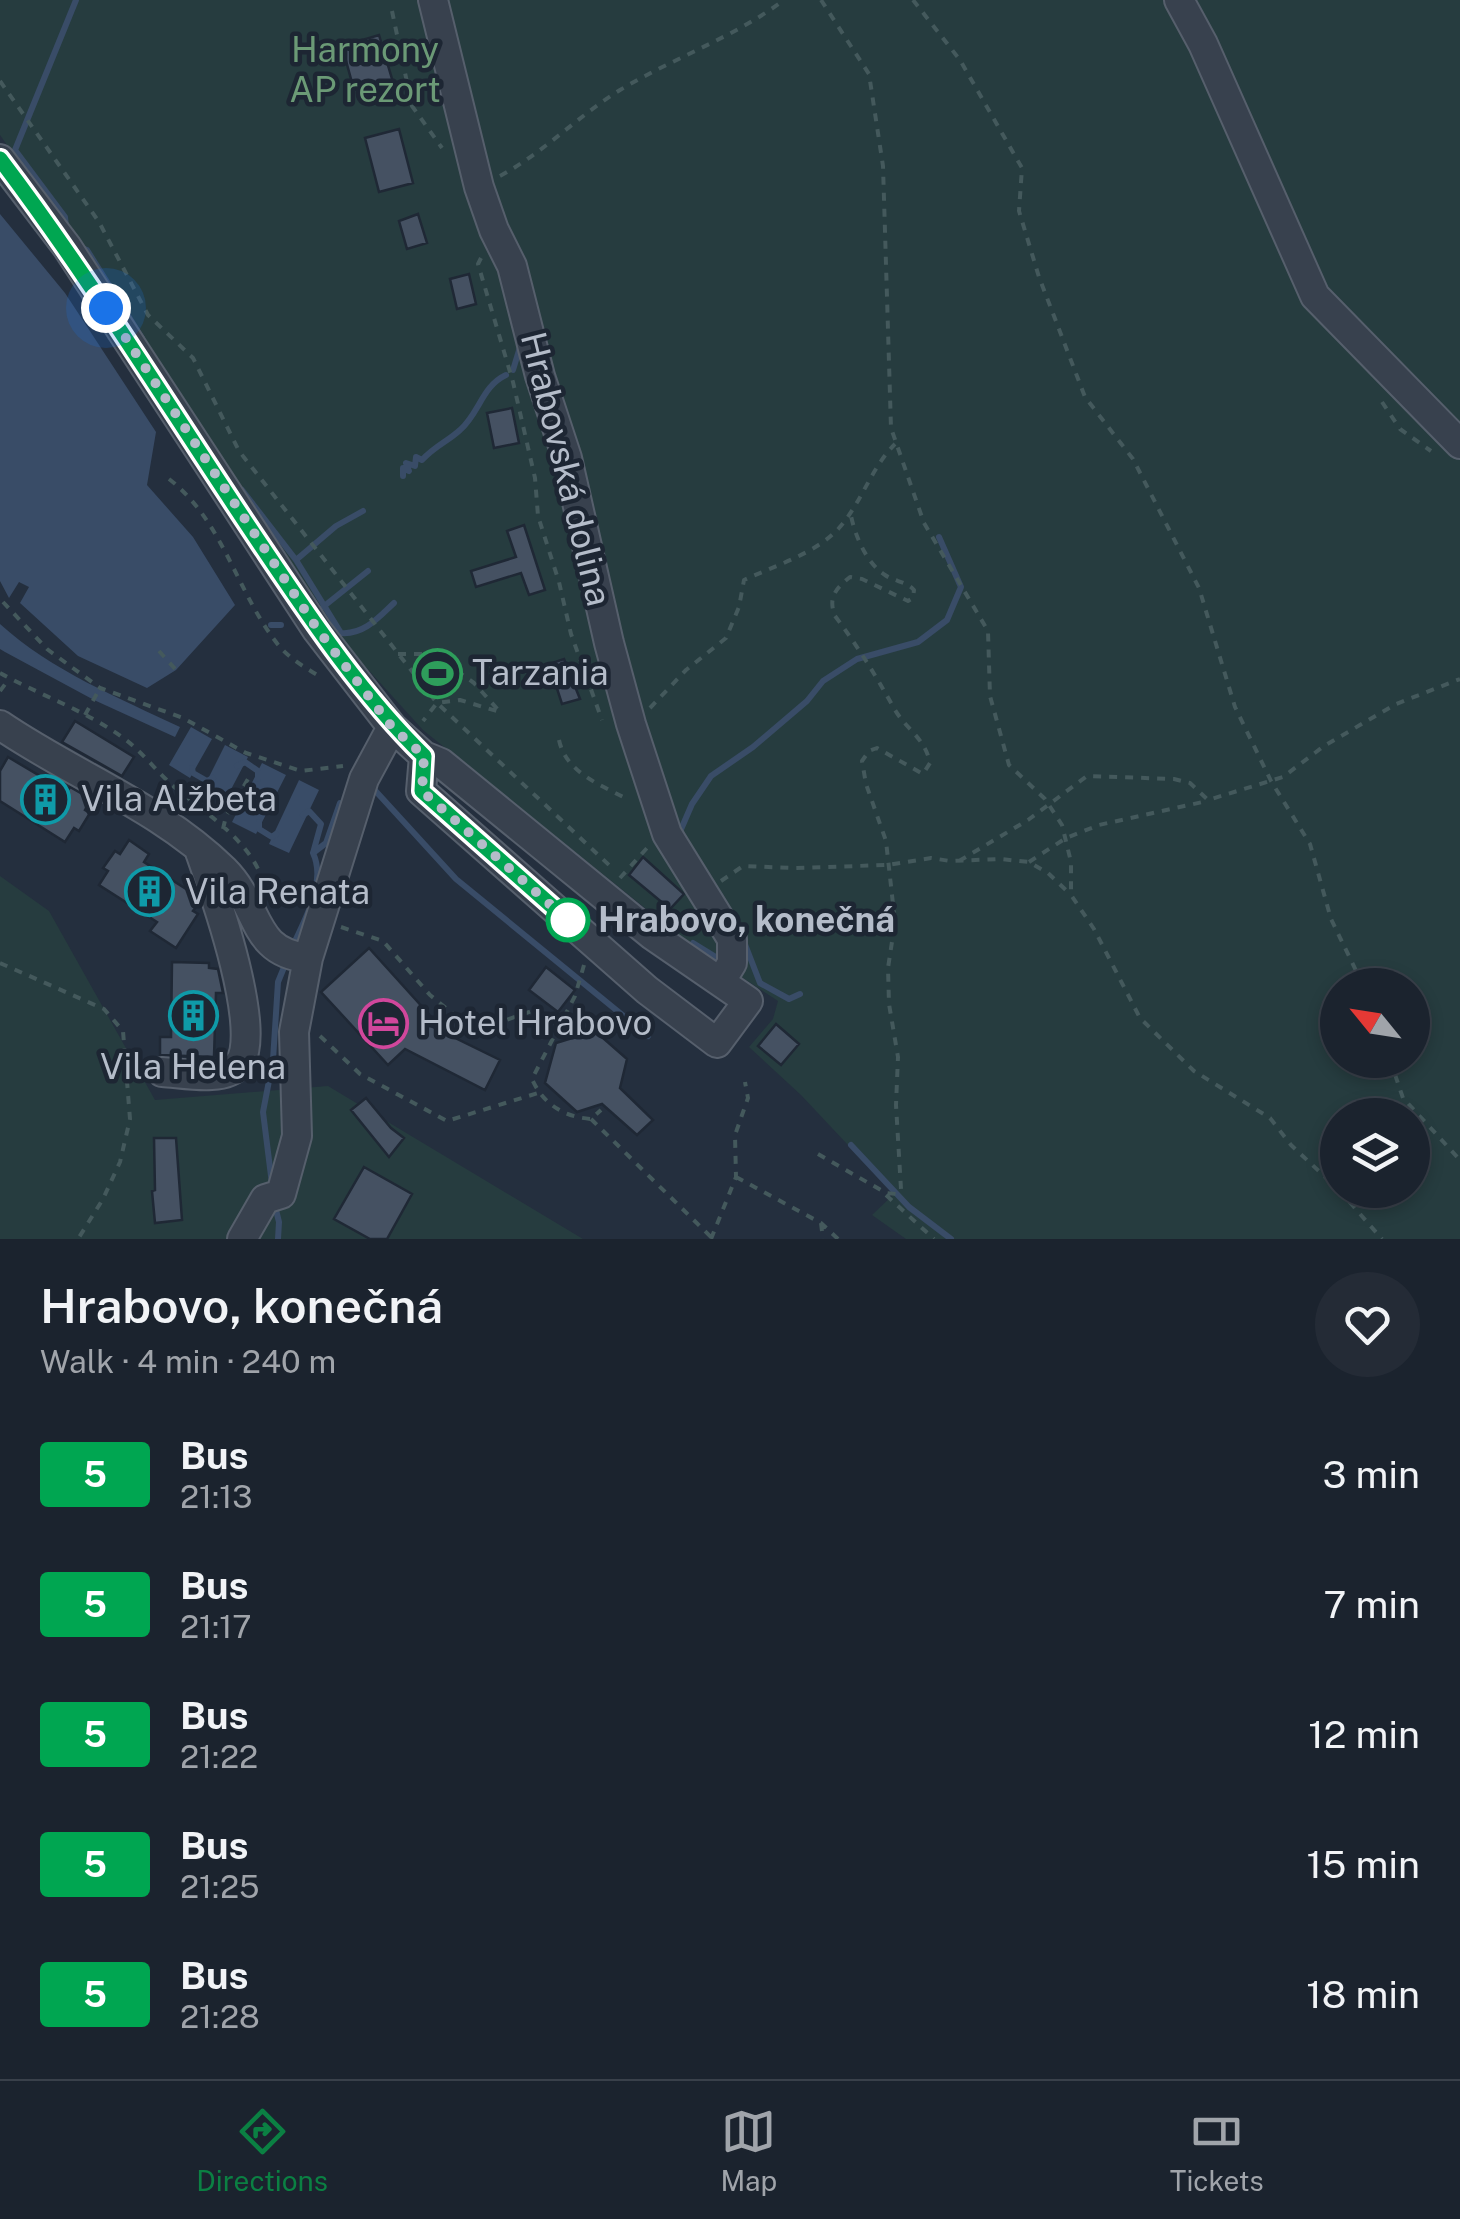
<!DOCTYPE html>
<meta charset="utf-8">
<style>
body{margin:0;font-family:"Public Sans",sans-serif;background:#242b36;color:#f1f3f6;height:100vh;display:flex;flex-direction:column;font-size:38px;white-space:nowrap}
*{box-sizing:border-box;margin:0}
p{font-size:32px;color:#a0a4aa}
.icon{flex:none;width:55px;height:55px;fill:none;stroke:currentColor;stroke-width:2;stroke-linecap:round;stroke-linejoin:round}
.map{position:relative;height:1239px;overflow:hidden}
.sheet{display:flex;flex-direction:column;background:#1b232e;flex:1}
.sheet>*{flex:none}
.badge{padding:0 20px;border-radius:8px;font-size:35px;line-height:65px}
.needle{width:65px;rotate:300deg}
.buttons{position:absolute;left:1320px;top:968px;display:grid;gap:20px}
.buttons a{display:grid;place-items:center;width:110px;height:110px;border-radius:50%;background:#1b232e;box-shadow:0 5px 15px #0003,0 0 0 2px #39404a;font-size:50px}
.you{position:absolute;width:50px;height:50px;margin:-25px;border:8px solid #fff;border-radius:50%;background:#1a73e8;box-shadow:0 0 0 15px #1a73e833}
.map>.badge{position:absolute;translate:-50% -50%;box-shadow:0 0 0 5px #fff}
.round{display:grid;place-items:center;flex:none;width:105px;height:105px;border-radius:52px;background:#242b36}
.headline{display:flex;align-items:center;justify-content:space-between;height:170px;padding:0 40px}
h1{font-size:48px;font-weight:600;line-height:75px}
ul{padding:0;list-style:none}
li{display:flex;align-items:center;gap:30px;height:130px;padding:0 40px}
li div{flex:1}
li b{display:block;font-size:38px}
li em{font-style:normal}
li .badge{min-width:110px;font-weight:700;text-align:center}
.menu{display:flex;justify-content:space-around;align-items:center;height:140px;border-top:2px solid #39404a;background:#1b232e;font-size:28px;color:#a0a4aa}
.menu a{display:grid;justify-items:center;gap:5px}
.menu .on{color:#0b8043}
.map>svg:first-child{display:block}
.green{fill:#263c3f;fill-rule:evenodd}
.water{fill:#394c67}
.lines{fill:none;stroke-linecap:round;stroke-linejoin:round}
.stream{stroke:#394c67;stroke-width:6}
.building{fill:#455162;stroke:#1f2835;stroke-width:2.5}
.minor-casing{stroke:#565f6c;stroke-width:32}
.path{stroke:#44595c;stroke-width:4;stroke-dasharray:8 8;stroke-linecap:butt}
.minor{stroke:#38414e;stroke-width:28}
.line-casing{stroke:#fff;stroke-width:22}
.line{stroke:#00a651;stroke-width:15}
.walk{stroke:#b4bcc9;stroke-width:10;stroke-dasharray:0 18}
.stop-dot{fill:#fff;stroke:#00a651;stroke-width:5}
.labels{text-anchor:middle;stroke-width:9;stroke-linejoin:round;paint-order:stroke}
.park-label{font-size:35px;fill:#6b9a76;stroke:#1d2633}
.street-label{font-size:35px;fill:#b4bcc9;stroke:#1d2633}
.poi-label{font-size:35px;fill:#b4bcc9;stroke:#1d2633;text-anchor:start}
.stop-label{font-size:35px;font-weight:bold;fill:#b4bcc9;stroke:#1d2633;text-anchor:start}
</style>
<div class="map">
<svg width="1460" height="1239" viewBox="0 0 1460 1239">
<rect width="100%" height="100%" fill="#242f3e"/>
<path class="green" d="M0,0H1460V1239H906L872,1215L894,1194L801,1095L749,1047L773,1019L778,1001L685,940L423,730L324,621L92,265L0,135ZM1338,985H1412V1060H1338ZM1338,1115H1412V1190H1338Z
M0,876L49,911L155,1100L328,1086L583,1239H0Z"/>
<path class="water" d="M0,214L65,293L156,432L147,485L193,537L235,605L176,670L147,688L78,656L20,603L29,587L19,582L9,598L0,581Z
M0,624C52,671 117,697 180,727L175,737L94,700L5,652L0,649Z
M191,727L212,739L190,778L169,765Z
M225,745L248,757L226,799L204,787Z
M262,763L286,775L256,834L232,822Z
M299,780L319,790L289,853L269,844Z"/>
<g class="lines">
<path class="stream" d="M66,226L65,217L15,150L76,0
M82,248L87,250L142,338
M513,370L520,347
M403,476V468L409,471L406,463L415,466L416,457L422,460C436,445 447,442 460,430C479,414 482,386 506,375
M242,490L296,560L341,633C364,635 379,617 394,603
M296,560L336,526L363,511
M323,607L368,571
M271,625H281
M237,766L245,762L258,771V779
M192,768L193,773L207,781L213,778
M371,786L456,879L648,1036
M303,815L309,811L321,824L313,853L326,843L340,803
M259,822V829L272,837L276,834
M679,834L692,804L711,776L753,747L807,701L823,681L857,659L918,642L947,620L961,587L939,537
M741,934L760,983L789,999L800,994
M693,943L719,959
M292,948C304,920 327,883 313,853
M851,1145L909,1207L951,1239
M272,1184L263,1112L273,1060L278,982L287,960
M275,1206L279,1222L278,1239"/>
</g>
<path class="building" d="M379,35L392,79L354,90L342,46Z
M399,129L413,183L379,192L365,138Z
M418,214L427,243L407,249L399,221Z
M469,274L476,304L457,309L450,279Z
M512,408L519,443L494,448L487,413Z
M524,525L545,590L529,595L521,573L476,587L471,571L516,557L507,531Z
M564,659L580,699L562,704L549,664Z
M75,721L134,757L122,776L62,742Z
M8,757L67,792L70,787L91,799L85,810L90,813L79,831L74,828L65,842L0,801V771Z
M129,840L149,854L144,862L197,896L199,903L193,911L198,914L176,948L150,931L157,922L99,885L108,871L103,868L115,851L120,854Z
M643,857L684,894L670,909L629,875Z
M369,948L435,1021L431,1026L500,1060L485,1090L405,1049L388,1065L321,992Z
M172,962L209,963V968L218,969L223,993H216L214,1057L160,1055V1037H171Z
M546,967L575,990L558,1012L529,990Z
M776,1024L799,1044L781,1065L758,1046Z
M595,1031L627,1059L620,1088L653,1120L637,1135L602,1104L577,1112L545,1083L556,1043Z
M366,1098L391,1128L404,1138L389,1157L351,1110Z
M154,1138H176L182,1220L155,1223L152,1191L155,1190Z
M364,1167L412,1194L387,1239H370L334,1219Z"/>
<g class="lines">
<defs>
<path id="minor" d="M433,0L479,187L494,230L512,266L540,376L567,458L609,643L631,724L667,834L732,939V963L721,981
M1179,0L1203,44L1315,296L1460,444
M0,159L67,247L317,630L392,727L424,756L441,763L652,935L748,1001L717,1043L647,990L421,791L424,756
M0,725C73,775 160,807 224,870C261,907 251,953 308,958
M162,1072C183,1073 224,1082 238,1065C265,1034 213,889 200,852
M242,1239L265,1199L281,1194L297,1136L294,1032L308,958L364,779L392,727"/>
</defs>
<use href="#minor" class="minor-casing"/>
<path class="path" d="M821,0L869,74L883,166L891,428L924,523L988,631L990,696L1009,765L1045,799L1062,825L1071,862V895L1094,929L1140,1018L1194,1071L1270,1118L1291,1145L1338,1189
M913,0L960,60L1022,168L1019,211L1039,277L1085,397L1133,459L1199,588L1235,707L1271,781L1310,844L1331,919L1363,985
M392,11L412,106L442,148
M0,81L99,222L148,315L193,358L239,451L437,703L609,865
M500,176C543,153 578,116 620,90C673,58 735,37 784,0
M481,258L478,264L513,382L535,478L538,516L559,582L571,634L602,720
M1382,402L1400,429L1431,451
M169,479C223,521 236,590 276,642C287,657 304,667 319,676
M3,602L47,649L100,688L183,718L246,753L301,771L343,766
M159,651L176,670
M398,654H433L474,683L500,712L460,700L437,703L423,721
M0,673C40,695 84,710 122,737C143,752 158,774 178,790C205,812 244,838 259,871
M0,691L9,679
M650,708L686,670L726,638L739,607L744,580C774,566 817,553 839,528C862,502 871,468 895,444
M85,715L100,688
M559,740C566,773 601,785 629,800
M223,829L226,816L251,774
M959,861L1028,820L1087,776L1174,779L1190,783L1208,800L1283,777L1324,746L1396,704L1460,679
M1029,862L1066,838L1099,825L1207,801
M620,878L647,848
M721,881L743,866L793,868L888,865L931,858L950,861L1000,859L1029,862L1048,873L1070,894
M341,927L383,941L430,995L474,1031L538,1009L553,1034
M0,963L104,1009L123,1031L130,1119L120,1162L103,1199L78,1239
M584,965L575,996L532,1079C543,1104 564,1117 591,1119L601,1110
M320,1036L360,1074L447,1121L538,1093
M1390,1060L1403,1098L1460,1160
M591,1119L713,1239
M818,1154L886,1193L897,1194L901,1189L896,1105L898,1057L889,1004L888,968L895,922L886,841L866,784L862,761L869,751L877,748L923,774L930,763C925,738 907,730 895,710C876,676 859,648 835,616C828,598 835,589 850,577L862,579L908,601L913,598L914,590C906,581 895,582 885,575C865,562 854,533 850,511
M736,1177L821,1223L838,1239
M1339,1190L1382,1239
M886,1195L934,1239
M821,1223L823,1239
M711,1239L736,1177L735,1135L748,1098L745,1082"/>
<use href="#minor" class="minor"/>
</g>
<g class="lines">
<defs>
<path id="line" d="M0,159C94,283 174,416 261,545C311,619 360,693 424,756L422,791L571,923"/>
</defs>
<use href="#line" class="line-casing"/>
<use href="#line" class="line"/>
<path class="walk" d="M106,308L318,630L392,727L424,756L422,791L571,923L568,920"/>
</g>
<defs>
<symbol id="stadium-ring" viewBox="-11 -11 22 22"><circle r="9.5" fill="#1d2633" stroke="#2e9e5b" stroke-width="1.5"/><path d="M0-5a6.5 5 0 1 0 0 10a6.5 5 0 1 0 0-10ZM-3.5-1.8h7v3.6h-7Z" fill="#2e9e5b"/></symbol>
<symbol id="building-ring" viewBox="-11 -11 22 22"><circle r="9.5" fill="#1d2633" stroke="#0f9aa8" stroke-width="1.5"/><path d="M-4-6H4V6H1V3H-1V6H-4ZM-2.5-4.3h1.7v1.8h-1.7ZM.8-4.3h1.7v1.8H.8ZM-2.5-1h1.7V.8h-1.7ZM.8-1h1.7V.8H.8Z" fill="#0f9aa8"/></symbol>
<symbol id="hotel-ring" viewBox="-11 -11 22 22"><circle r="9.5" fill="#1d2633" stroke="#d1479c" stroke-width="1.5"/><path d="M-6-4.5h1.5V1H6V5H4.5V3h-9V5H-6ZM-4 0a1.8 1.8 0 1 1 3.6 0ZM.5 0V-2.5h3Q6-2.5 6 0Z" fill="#d1479c"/></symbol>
</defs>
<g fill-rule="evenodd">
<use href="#stadium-ring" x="410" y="646" width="55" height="55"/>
<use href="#building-ring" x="18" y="772" width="55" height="55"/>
<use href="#building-ring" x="122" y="864" width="55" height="55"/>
<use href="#building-ring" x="166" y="988" width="55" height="55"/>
<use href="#hotel-ring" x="356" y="996" width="55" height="55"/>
</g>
<circle class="stop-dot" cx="568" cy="920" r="20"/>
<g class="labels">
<g class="park-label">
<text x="365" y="62">Harmony<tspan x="365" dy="40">AP rezort</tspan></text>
</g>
<g class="street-label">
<text transform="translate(566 469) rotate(76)" y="12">Hrabovská dolina</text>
</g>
<g class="poi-label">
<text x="472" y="685">Tarzania</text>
<text x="81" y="811">Vila Alžbeta</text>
<text x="185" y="904">Vila Renata</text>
<text x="418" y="1035">Hotel Hrabovo</text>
<text x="193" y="1079" text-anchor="middle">Vila Helena</text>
</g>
<g class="stop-label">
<text x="598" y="932">Hrabovo, konečná</text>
</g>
</g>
</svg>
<div class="buttons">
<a><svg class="needle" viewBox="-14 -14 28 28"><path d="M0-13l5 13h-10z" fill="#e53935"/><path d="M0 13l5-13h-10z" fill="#a0a4aa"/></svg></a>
<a><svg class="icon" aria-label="layers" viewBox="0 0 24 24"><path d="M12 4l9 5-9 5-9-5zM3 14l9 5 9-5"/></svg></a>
</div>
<div class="you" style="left:106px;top:308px"></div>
</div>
<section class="sheet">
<div class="headline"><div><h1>Hrabovo, konečná</h1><p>Walk · 4 min · 240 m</p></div><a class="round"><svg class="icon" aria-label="heart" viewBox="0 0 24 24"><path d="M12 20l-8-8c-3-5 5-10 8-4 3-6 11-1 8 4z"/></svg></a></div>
<ul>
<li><span class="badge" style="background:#00a651;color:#fff">5</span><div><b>Bus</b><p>21:13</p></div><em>3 min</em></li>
<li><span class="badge" style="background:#00a651;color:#fff">5</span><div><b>Bus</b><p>21:17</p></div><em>7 min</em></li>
<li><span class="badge" style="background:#00a651;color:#fff">5</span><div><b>Bus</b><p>21:22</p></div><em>12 min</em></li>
<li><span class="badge" style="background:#00a651;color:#fff">5</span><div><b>Bus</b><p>21:25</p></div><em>15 min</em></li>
<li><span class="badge" style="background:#00a651;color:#fff">5</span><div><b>Bus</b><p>21:28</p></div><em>18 min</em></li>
</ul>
</section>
<nav class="menu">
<a class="on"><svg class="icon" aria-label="directions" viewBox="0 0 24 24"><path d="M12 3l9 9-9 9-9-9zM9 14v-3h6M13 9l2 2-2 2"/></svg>Directions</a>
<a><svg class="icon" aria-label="map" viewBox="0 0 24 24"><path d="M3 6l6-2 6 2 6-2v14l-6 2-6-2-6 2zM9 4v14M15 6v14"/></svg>Map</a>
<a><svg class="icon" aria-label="tickets" viewBox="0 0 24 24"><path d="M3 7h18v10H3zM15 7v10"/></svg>Tickets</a>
</nav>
